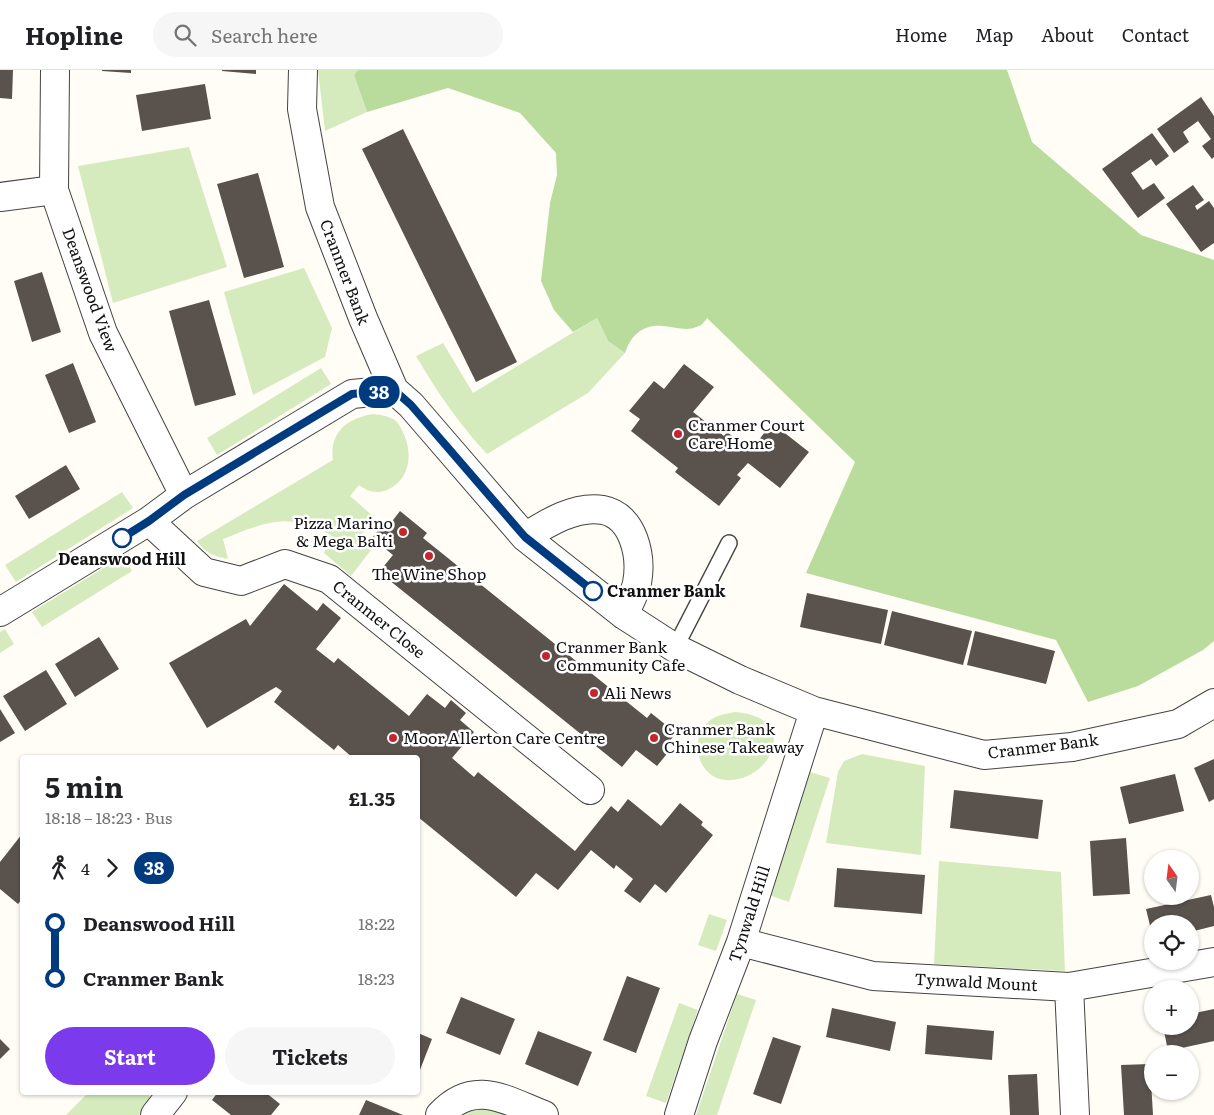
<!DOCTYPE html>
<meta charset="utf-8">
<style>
body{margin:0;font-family:Literata,serif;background:#f6f6f6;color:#202124;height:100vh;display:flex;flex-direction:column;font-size:19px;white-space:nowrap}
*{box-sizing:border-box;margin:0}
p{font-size:16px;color:#757577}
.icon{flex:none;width:28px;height:28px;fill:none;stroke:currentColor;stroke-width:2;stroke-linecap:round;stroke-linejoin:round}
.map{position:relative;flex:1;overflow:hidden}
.side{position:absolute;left:20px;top:685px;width:400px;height:340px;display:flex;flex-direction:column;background:#fff;border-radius:5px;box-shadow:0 1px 4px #0004}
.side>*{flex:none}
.badge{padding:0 10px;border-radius:16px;font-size:18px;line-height:32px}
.needle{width:32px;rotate:346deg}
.fabs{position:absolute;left:1144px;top:780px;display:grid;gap:10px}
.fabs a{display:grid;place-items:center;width:55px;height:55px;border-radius:50%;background:#fff;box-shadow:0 1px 4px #0004;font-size:25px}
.map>.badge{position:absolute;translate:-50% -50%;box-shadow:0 0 0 2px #fff}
.legs{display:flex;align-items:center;gap:8px;height:55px;padding:0 25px;font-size:16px}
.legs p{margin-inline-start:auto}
.head{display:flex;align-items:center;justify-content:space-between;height:85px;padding:0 25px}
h1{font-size:28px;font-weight:700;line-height:38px}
.action{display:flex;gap:10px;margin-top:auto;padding:10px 25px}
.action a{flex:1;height:58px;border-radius:30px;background:#7c3aed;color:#fff;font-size:20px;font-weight:700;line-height:58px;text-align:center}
.action a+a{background:#f6f6f6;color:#202124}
ul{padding:0 25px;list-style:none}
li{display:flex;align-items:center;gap:18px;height:55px;font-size:19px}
li i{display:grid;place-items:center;width:8px;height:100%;margin:0 6px;background:currentColor}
li i::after{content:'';width:12px;height:12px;margin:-6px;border:4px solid;border-radius:50%;background:#fff}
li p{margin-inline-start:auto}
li:first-child i{background:linear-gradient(#0000 50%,currentColor 0)}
li:last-child i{background:linear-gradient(currentColor 50%,#0000 0)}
header{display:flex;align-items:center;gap:30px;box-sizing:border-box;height:70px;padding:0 25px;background:#fff;border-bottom:1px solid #e0e0e0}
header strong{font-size:24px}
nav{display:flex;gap:28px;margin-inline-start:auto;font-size:18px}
.search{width:350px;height:45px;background:#f6f6f6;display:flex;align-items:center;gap:12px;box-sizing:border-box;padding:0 18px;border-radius:28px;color:#757577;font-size:19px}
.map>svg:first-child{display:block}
.green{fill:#d5ebbd}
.forest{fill:#b9dc9c}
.building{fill:#5a524d}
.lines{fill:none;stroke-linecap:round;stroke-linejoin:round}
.lane-casing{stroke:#444;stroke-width:18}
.street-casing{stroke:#444;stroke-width:30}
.lane{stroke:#fff;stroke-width:15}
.street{stroke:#fff;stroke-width:28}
.line-1-casing{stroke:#fff;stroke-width:11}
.line-1{stroke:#003b80;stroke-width:8}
.poi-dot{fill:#c4262e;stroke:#fff;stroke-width:2}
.stop-1-dot{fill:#fff;stroke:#003b80;stroke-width:2.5}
.labels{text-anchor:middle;stroke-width:5;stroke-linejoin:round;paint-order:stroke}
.street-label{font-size:16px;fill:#111;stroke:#fff}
.poi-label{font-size:16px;fill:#111;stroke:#fff;text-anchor:start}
.stop-label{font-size:16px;font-weight:bold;fill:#111;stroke:#fff}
</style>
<header>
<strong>Hopline</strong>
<div class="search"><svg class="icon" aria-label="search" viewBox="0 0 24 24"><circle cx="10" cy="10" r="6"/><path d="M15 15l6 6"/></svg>Search here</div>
<nav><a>Home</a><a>Map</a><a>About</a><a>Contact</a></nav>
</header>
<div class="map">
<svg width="1214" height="1045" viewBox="0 0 1214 1045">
<rect width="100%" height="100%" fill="#fffdf5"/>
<path class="green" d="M318,0H358L354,5L367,42L325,61Z
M189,77L227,197L113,233L78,96Z
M304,198L332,258L325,287L253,325L224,222Z
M597,248L608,271L625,283L588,323L487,384C459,354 437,322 416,286L443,273L473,323Z
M321,298L331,314L217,385L207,368Z
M373,344C381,345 389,346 396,351C400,355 403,362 405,367C413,388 408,411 387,420C376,424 368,422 359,415L350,426L374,447L361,466L374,476L351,506L324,483L331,465C286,441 267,452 223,469L228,489C215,487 204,482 197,471L333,390C329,362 348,348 373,344Z
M122,422L133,438L16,512L5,495Z
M123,486L132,501L42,557L32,542Z
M5,559L14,574L0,583V562Z
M735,642C803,647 770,714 725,710C698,707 689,671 707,653C715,645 725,644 735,642Z
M862,684L925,696L921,785L826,773L838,702L844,691Z
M810,702L830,708L789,832L769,825Z
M939,791L1061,802L1065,901L934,894Z
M709,844L727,850L716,881L698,875Z
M737,924L756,930L717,1045H696Z
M679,933L698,940L666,1033L646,1026Z
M88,1023H145L152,1028L139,1045H66Z
M482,1036L517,1045H461L470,1039Z"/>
<path class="forest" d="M358,0H1007L1032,72L1141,165L1214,190V571L1203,580L1138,616L1088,632L1056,570L806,503L855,392L707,248C705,251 702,255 699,256C687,262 676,257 663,256C643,254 631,265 625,283L608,271L597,248L573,262L554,240L541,211L550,133L557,105L556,83L520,43L448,18L367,42L354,5Z"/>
<path class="building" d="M0,0H13L12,29L0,28Z
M102,0H131V3L102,1Z
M222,0H256V4L222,1Z
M205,14L211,49L142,61L136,25Z
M1201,27L1214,46V87L1212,89L1202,76L1211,69L1198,51L1183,62L1189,72L1174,83L1157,59Z
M403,59L517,292L476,312L362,79Z
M1152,63L1169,86L1156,96L1151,89L1131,103L1143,120L1154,113L1165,128L1138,148L1102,99Z
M258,103L284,197L244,208L217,114Z
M1193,115L1204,130L1195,136L1197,140L1209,131L1214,138V173L1201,182L1166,134Z
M42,202L61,262L32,272L14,211Z
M209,230L236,325L195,336L169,241Z
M73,293L96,352L69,363L45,305Z
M684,294L714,317L693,342L724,366L727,362L751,380L772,353L809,382L780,418L748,393L737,405L741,408L719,436L675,402L678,398L631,361L640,349L629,341L654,311L664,319Z
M66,395L80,419L29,449L15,426Z
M400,441L427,463L423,468L647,648L651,643L676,663L666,676L670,680L657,696L636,680L622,697L379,502L393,485L372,468L386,451L390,454Z
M284,514L317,541L323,533L341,548L316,579L334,593L338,588L409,646L427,624L445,638L451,630L466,643L460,650L474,662L452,688L474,707L478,702L575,781L611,736L618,742L628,729L661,756L680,733L703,752L701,755L713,765L666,823L655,814L640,833L624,821L633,809L616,795L614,799L591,780L558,820L536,803L516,827L418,747V688H353L338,675L334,680L274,632L282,621L276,617L207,658L169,593L246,549L250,556Z
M807,523L888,540L881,574L800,557Z
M892,541L972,561L963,595L884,575Z
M975,561L1055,581L1046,614L967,595Z
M99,567L119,599L75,627L55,594Z
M46,600L67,634L25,661L3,626Z
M0,639L15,663L0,672Z
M1214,689V729L1209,732L1194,698Z
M1175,704L1184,741L1129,754L1120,717Z
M954,720L1043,730L1038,769L950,758Z
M22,764V829L18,834L0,819V792Z
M1126,768L1130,824L1093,826L1090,771Z
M837,798L925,805L922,844L834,837Z
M1211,825L1214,837V856L1190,862V854H1152V864L1146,839Z
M627,906L660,918L636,983L603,970Z
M461,927L515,949L500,985L446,963Z
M832,938L896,952L890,981L826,967Z
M1214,939V971L1168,981L1163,956H1190V944Z
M927,955L994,961L992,990L925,984Z
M538,961L592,982L578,1016L525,994Z
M418,963L432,969L418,1005Z
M773,967L801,976L781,1034L753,1024Z
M0,969L10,979L0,989Z
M1150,994L1153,1045H1124L1121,995Z
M1037,1004L1039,1045H1010L1008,1005Z
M218,1022H265L280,1034L271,1045H231L212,1030Z
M366,1030L403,1045H359Z"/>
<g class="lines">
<defs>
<path id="lane" d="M675,578L729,473"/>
<path id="street" d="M55,0L54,120L103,263L184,425
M303,0L302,39L320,137L363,248L394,320L411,335L525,467L624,545L675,578L740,610L814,641L984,685L1072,677L1178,654L1214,633
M0,127L54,120
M149,451L204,502L241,511L285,494L329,509L590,720
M525,467C547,453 576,435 603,440C634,446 642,487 637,513C635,524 628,535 624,545
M0,542L149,451L184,425L352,324L394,320
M741,872L873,906L1069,917L1214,892
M1069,917L1075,1045
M155,1045L173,1022
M440,1045C474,1008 505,1030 544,1045
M679,1045L703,971L741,872L814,641"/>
</defs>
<use href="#lane" class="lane-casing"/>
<use href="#street" class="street-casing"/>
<use href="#lane" class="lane"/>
<use href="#street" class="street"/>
</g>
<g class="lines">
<defs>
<path id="line-1" d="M122,468L149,451L184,425L352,324L394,320L411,335L525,467L593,521"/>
</defs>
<use href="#line-1" class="line-1-casing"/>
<use href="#line-1" class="line-1"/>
</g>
<g class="poi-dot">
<circle cx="678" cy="364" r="5"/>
<circle cx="403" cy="462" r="5"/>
<circle cx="429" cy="486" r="5"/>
<circle cx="546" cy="586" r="5"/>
<circle cx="594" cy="623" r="5"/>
<circle cx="393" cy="668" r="5"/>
<circle cx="654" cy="668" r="5"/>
</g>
<g class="stop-1-dot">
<circle cx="122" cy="468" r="9"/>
<circle cx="593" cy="521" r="9"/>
</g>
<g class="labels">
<g class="street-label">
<text transform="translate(345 202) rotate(69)" y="6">Cranmer Bank</text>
<text transform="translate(90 220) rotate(70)" y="6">Deanswood View</text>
<text transform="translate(379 549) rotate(39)" y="6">Cranmer Close</text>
<text transform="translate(1043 676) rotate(-7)" y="6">Cranmer Bank</text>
<text transform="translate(749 844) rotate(-72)" y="6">Tynwald Hill</text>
<text transform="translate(976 912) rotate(3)" y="6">Tynwald Mount</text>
</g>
<g class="poi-label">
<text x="688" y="361">Cranmer Court<tspan x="688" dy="18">Care Home</tspan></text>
<text x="393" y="459" text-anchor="end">Pizza Marino<tspan x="393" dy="18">&amp; Mega Balti</tspan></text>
<text x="429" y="510" text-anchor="middle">The Wine Shop</text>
<text x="556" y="583">Cranmer Bank<tspan x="556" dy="18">Community Cafe</tspan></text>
<text x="604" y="629">Ali News</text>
<text x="664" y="665">Cranmer Bank<tspan x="664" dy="18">Chinese Takeaway</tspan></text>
<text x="403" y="674">Moor Allerton Care Centre</text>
</g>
<g class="stop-label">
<text x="122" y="495">Deanswood Hill</text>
<text x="607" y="527" text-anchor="start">Cranmer Bank</text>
</g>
</g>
</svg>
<div class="fabs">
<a><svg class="needle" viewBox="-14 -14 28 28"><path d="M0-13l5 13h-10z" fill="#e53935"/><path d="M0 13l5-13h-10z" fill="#757577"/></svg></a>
<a><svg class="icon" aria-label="locate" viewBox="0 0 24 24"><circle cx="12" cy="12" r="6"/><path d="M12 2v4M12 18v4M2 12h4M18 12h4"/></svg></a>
<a>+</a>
<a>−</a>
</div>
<b class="badge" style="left:379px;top:322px;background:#003b80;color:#fff">38</b>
<section class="side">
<div class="head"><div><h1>5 min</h1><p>18:18 – 18:23 · Bus</p></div><b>£1.35</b></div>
<div class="legs"><svg class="icon" aria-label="walk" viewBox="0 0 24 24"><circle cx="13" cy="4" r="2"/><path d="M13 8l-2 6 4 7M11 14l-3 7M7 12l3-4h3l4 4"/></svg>4<svg class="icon" aria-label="forward" viewBox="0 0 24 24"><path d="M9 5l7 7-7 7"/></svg><b class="badge" style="background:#003b80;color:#fff">38</b></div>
<ul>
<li><i style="color:#003b80"></i><b>Deanswood Hill</b><p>18:22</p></li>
<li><i style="color:#003b80"></i><b>Cranmer Bank</b><p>18:23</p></li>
</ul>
<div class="action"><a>Start</a><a>Tickets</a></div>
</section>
</div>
